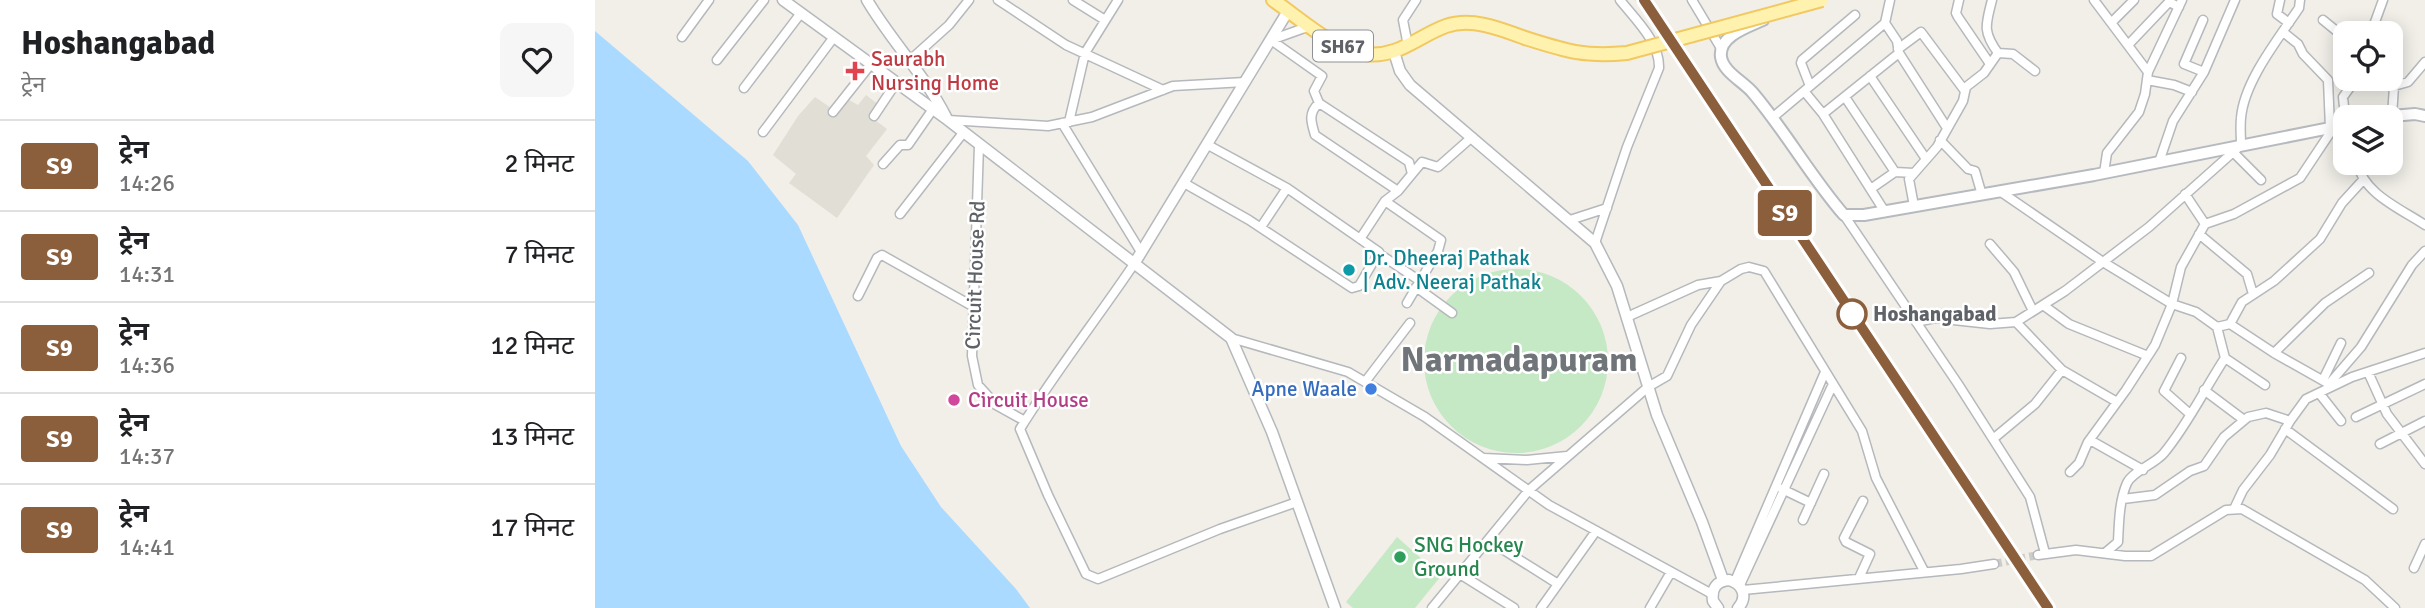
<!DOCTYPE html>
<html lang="hi">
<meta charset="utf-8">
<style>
body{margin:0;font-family:Signika,"Noto Sans Devanagari",sans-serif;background:#f6f6f6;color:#202124;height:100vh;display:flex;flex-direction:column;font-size:26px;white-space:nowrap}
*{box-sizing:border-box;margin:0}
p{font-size:23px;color:#757577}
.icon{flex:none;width:38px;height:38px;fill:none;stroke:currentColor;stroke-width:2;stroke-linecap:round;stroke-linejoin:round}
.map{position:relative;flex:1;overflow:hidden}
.details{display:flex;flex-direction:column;background:#fff;width:595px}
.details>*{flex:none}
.badge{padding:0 14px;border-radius:5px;font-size:24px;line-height:46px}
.controls{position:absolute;left:1738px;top:21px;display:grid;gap:14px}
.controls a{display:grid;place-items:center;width:70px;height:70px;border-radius:14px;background:#fff;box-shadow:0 4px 18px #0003;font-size:35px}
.map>.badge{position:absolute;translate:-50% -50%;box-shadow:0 0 0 4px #fff}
.round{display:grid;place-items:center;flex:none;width:74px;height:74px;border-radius:14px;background:#f6f6f6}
.head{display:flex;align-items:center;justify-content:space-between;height:119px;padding:0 21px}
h1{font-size:33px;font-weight:700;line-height:52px}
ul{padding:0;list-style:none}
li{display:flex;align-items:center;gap:21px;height:91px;padding:0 21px;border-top:2px solid #e0e0e0}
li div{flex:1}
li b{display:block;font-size:26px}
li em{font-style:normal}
li .badge{min-width:77px;font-weight:700;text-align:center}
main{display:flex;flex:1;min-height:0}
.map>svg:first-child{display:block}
.education{fill:#e1ded6}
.green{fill:#c5e8c5}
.water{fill:#aadaff}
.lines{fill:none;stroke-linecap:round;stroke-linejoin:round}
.minor-tunnel{stroke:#ccccc8;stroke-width:8;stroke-dasharray:8 4;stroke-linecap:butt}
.minor-casing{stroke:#b5b8bc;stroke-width:11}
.tertiary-casing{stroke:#b5b8bc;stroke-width:13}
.secondary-casing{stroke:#b6babf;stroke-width:14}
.primary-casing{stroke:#f2c960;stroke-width:16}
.minor{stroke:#fff;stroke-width:8}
.tertiary{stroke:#fff;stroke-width:10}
.secondary{stroke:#fff;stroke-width:10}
.primary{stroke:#fff2af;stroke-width:12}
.rail-casing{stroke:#b6b7b8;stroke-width:4.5}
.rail{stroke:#fff;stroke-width:2;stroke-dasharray:5;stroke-linecap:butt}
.primary-bridge-casing{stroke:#f2c960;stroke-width:16;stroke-linecap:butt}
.primary-bridge{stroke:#fff2af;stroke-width:12}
.line-casing{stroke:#fff;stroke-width:16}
.line{stroke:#8b5e3c;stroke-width:10}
.health-dot{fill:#e0444e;stroke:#fff;stroke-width:2.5}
.culture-dot{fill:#0f9aa8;stroke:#fff;stroke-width:2.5}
.stop-dot{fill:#fff;stroke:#8b5e3c;stroke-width:3.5}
.shop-dot{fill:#3f7fe0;stroke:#fff;stroke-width:2.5}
.hotel-dot{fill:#d1479c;stroke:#fff;stroke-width:2.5}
.leisure-dot{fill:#2e9e5b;stroke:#fff;stroke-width:2.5}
.labels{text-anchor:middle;stroke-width:5;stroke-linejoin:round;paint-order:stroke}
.shield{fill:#fff;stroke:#8f9295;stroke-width:2}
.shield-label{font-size:19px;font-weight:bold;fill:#5f6368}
.health-label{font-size:21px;fill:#be3a42;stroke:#fff;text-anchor:start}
.culture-label{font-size:21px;fill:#0d838f;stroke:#fff;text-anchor:start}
.street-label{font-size:21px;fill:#5f6368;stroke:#fff}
.stop-label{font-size:21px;font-weight:bold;fill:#5f6368;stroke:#fff;text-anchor:start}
.shop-label{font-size:21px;fill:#366cbe;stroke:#fff;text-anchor:end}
.hotel-label{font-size:21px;fill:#b23c85;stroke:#fff;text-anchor:start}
.leisure-label{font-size:21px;fill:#27864d;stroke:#fff;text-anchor:start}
.town-label{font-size:35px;font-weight:bold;fill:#70757a;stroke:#fff}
</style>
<main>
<section class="details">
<div class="head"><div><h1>Hoshangabad</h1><p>ट्रेन</p></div><a class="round"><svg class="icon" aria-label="heart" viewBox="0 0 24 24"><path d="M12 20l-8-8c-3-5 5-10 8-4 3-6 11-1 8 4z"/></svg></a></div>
<ul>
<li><span class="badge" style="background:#8b5e3c;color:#fff">S9</span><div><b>ट्रेन</b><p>14:26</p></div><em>2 मिनट</em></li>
<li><span class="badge" style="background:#8b5e3c;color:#fff">S9</span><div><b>ट्रेन</b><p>14:31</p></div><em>7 मिनट</em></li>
<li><span class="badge" style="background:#8b5e3c;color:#fff">S9</span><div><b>ट्रेन</b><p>14:36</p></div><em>12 मिनट</em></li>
<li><span class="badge" style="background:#8b5e3c;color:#fff">S9</span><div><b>ट्रेन</b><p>14:37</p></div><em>13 मिनट</em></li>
<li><span class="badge" style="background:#8b5e3c;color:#fff">S9</span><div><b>ट्रेन</b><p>14:41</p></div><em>17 मिनट</em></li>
</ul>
</section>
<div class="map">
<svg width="1830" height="608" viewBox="0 0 1830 608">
<rect width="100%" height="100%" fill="#f1efe8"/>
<path class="education" d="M271,95L284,105L280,120L292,129L271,156L279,165L242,218L194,183L201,174L178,155L203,116L220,97L239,110L247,96L263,105Z"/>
<path class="green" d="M829 361a92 92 0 1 1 184 0a92 92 0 1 1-184 0Z
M802,537L846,576L820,608H758L751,602Z"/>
<path class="water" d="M0,31L153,161L203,225L306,446L346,507L421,589L435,608H0Z"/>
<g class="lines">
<path class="minor-tunnel" d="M1399,564L1443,555"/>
<defs>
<path id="minor" d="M403,0L471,45L568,90
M478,0L510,20
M1097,0L1127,50
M1364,0L1361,13L1363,17L1395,64
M1499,0L1553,72
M1685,0L1682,14L1694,23
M1608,20L1589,64L1609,72
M1728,20L1750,38
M1517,22L1539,0
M1290,23L1302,41L1304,53L1352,128
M715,26L676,40L727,76L719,91L724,103L814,162L817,174L803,191L720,135C716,122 713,113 724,103
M1688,32L1703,44L1708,54L1733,80L1735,128
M1776,33L1788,0
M87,37L114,0
M1534,44L1574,2L1584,7
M813,46L808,20L821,0
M1303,49L1326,32L1370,91
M1403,53L1418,54L1440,71
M122,60L169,0
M314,61L354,25L374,0
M1275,76L1331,159
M1552,80L1579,85L1597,92
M1215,86L1206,63L1207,60L1260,15
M149,88L206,13
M1209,91L1228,114L1304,53
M1250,97L1300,172L1319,173
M238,112L276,64
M1228,114L1290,212
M279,116L301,83
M1797,116L1799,86L1813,82L1830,62
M1750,117L1748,97L1761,79
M1177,118L1290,23L1295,0
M353,120L453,126L497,117L578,86L650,82
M474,122L490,53L523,0
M467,123L546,252
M168,132L239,37
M1345,140L1373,169L1380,171L1387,195
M384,145L377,356L383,385L401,405L430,421
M613,145L692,188
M1646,145C1646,136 1645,127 1646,118C1649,81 1684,38 1704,8L1705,0
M1638,152L1666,180
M1564,162L1578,121L1609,72L1640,0
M1763,163C1767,193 1806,209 1830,225
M288,164L305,145H313L338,109
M1509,173L1512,153L1544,112L1550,94L1553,72L1587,0
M817,174L827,162L843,167L877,137
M589,183L654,220L757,288L764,286L784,252L692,188L666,227
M1277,188L1300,172
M1406,192L1508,262L1577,304L1601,312L1622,327L1635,324L1679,353L1734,384
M1590,194L1610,224
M790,201L846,240L843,251L825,281
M1319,206L1314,179L1342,147L1368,101L1371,87L1389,73L1403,53C1387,31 1391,24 1397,0
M305,214L368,133
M1249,215L1363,384L1435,497L1450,553
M975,220L1012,208
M1604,234L1652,274L1658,294
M765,239L790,201L803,191
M1000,243L1032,147L1064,68C1065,42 1040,19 1025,0
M1395,244L1419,272L1438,311
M783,253L825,281L812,303
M539,264C502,319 460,372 425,429L453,495L491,574L503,579L625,529L702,502
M821,287L857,313
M263,296L282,258L287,255L379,307
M1448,305L1474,324L1553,356
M1032,317L1103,285L1126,281
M1321,322L1340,318L1395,324L1421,322L1470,291L1554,227L1645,146
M1421,322L1467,370L1522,402
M1635,324L1647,302L1679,281L1725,239L1747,203L1768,180
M636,338L753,372L830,417L954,505L1117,594
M1679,353L1730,303L1774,273
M1586,358L1569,391L1595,414
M1630,358L1670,385
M1773,372L1792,414L1830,464
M1728,380L1746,343
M770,382L815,323
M1736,386L1734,384L1766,347L1817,265L1830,251
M1609,390L1649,420
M1724,393L1746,421
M1761,417L1830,384
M1690,429L1798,509
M1398,439L1440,404L1467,370
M1495,440L1548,470
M1785,444L1830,421
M889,458L932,460L972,456
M1475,472L1484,463L1493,442L1531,390L1560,345L1577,304L1586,267L1610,224L1639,214L1705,178L1739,127
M1187,489L1216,503
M1528,499L1560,495L1595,471L1609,466L1629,437L1653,417L1671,413L1695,421
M1639,509L1648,490L1675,455L1695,421L1711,399L1757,377L1830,353
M1208,520L1229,474
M893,540L963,584
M1510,553L1523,542C1524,523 1524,501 1532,483C1538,471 1560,464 1569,453C1593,424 1609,390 1630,358L1622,327
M1443,555L1481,550L1530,556H1556L1631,510L1647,509L1770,580L1800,608
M1819,568L1830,544
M865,574L919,608
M1264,578L1275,554L1251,542L1249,538L1268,501
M1140,581L1230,372
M1145,585L1238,384
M1148,590L1366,569L1399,564
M837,608L934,490L1053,387L1072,376L1096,325L1126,281L1146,269L1154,267L1169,271L1267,431L1281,478L1329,571
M946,608L1001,531
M1055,608L1076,572"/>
<path id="tertiary" d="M188,0L353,120L636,338L677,432L740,608
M272,0C296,41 330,75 351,117
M799,52L805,71L815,85L1000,243L1022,286L1062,415L1107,522L1128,580
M539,264L693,11
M1123,608L1118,601C1116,588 1122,581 1134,580C1148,584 1153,597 1143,608"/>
<path id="secondary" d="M1168,20C1153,27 1123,36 1126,57C1128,72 1149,82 1158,93C1191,132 1216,177 1249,215H1269L1499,175L1750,125
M1785,117L1820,114L1830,116"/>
<path id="primary" d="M678,0C706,19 737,49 771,54C803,58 823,36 851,26C877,17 906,29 930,38"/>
</defs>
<use href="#minor" class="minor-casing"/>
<use href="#tertiary" class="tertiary-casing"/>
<use href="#secondary" class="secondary-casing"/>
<use href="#primary" class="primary-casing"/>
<use href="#minor" class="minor"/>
<use href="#tertiary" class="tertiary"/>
<use href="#secondary" class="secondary"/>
<use href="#primary" class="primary"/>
<defs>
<path id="rail" d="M1043,0L1448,608"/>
</defs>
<use href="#rail" class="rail-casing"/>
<use href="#rail" class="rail"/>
<defs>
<path id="primary-bridge" d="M930,38C971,51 988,57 1032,53L1227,0"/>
</defs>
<use href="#primary-bridge" class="primary-bridge-casing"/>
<use href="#primary-bridge" class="primary-bridge"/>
</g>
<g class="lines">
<defs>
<path id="line" d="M1049,0L1453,608"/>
</defs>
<use href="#line" class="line-casing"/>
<use href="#line" class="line"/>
</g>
<path class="health-dot" d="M256.5 60.5h7v7h7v7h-7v7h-7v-7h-7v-7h7z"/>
<circle class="culture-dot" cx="754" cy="270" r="7"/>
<circle class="stop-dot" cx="1257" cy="314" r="14"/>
<circle class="shop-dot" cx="776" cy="389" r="7"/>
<circle class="hotel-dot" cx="359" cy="400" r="7"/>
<circle class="leisure-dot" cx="805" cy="557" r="7"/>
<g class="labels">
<rect class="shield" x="718" y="30.5" width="60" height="31" rx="5"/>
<g class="shield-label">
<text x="748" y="53">SH67</text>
</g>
<g class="health-label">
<text x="276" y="66">Saurabh<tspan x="276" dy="24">Nursing Home</tspan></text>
</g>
<g class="culture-label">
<text x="768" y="265">Dr. Dheeraj Pathak<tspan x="768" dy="24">| Adv. Neeraj Pathak</tspan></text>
</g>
<g class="street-label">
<text transform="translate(380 275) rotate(-88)" y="7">Circuit House Rd</text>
</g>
<g class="stop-label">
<text x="1278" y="321">Hoshangabad</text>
</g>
<g class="shop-label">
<text x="762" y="396">Apne Waale</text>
</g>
<g class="hotel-label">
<text x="373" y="407">Circuit House</text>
</g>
<g class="leisure-label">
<text x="819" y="552">SNG Hockey<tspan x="819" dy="24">Ground</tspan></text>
</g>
<g class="town-label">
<text x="924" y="371">Narmadapuram</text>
</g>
</g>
</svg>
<div class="controls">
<a><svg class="icon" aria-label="locate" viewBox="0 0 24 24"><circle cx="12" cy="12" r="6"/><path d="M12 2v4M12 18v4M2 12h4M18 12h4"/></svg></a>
<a><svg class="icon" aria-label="layers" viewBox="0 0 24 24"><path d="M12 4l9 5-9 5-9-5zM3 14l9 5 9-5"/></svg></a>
</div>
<b class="badge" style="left:1190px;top:213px;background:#8b5e3c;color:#fff">S9</b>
</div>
</main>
